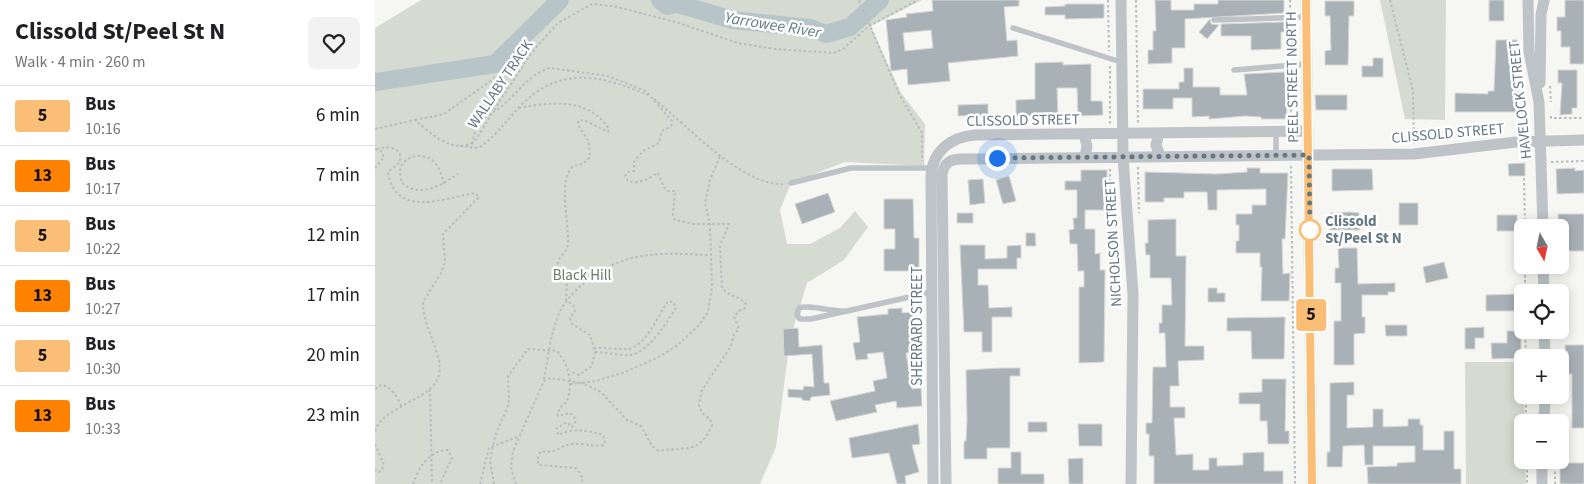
<!DOCTYPE html>
<meta charset="utf-8">
<style>
body{margin:0;font-family:"Source Sans 3",sans-serif;background:#f2f2f2;color:#202124;height:100vh;display:flex;flex-direction:column;font-size:19px;white-space:nowrap}
*{box-sizing:border-box;margin:0}
p{font-size:16px;color:#757577}
.icon{flex:none;width:28px;height:28px;fill:none;stroke:currentColor;stroke-width:2;stroke-linecap:round;stroke-linejoin:round}
.map{position:relative;flex:1;overflow:hidden}
.side{display:flex;flex-direction:column;background:#fff;width:375px}
.side>*{flex:none}
.badge{padding:0 10px;border-radius:4px;font-size:18px;line-height:32px}
.needle{width:32px;rotate:171deg}
.tools{position:absolute;left:1139px;top:219px;display:grid;gap:10px}
.tools a{display:grid;place-items:center;width:55px;height:55px;border-radius:8px;background:#fff;box-shadow:0 2px 12px #0003;font-size:25px}
.you{position:absolute;width:25px;height:25px;margin:-12px;border:4px solid #fff;border-radius:50%;background:#1a73e8;box-shadow:0 0 0 8px #1a73e833}
.map>.badge{position:absolute;translate:-50% -50%;box-shadow:0 0 0 2px #fff}
.round{display:grid;place-items:center;flex:none;width:52px;height:52px;border-radius:8px;background:#f2f2f2}
.headline{display:flex;align-items:center;justify-content:space-between;height:85px;padding:0 15px}
h1{font-size:24px;font-weight:700;line-height:38px}
ul{padding:0;list-style:none}
li{display:flex;align-items:center;gap:15px;height:60px;padding:0 15px;border-top:1px solid #e0e0e0}
li div{flex:1}
li b{display:block;font-size:19px}
li em{font-style:normal}
li .badge{min-width:55px;font-weight:700;text-align:center}
main{display:flex;flex:1;min-height:0}
.map>svg:first-child{display:block}
.green{fill:#d6dbd1}
.lines{fill:none;stroke-linecap:round;stroke-linejoin:round}
.river{stroke:#b7c5c8;stroke-width:18}
.building{fill:#a8b1b6;stroke:#d7d7d5;fill-rule:evenodd}
.path{stroke:#b8bcbe;stroke-width:2;stroke-dasharray:2.5 2.5;stroke-linecap:butt}
.service{stroke:#bec3c7;stroke-width:5.5}
.minor{stroke:#bec3c7;stroke-width:11}
.line-casing{stroke:#fff;stroke-width:11}
.line{stroke:#fbbe76;stroke-width:8}
.walk{stroke:#647884;stroke-width:5;stroke-dasharray:0 9}
.stop-dot{fill:#fff;stroke:#fbbe76;stroke-width:2.5}
.labels{text-anchor:middle;stroke-width:5;stroke-linejoin:round;paint-order:stroke}
.street-label{font-size:15px;fill:#647884;stroke:#fff}
.stop-label{font-size:15px;font-weight:bold;fill:#647884;stroke:#fff;text-anchor:start}
.park-label{font-size:15px;fill:#6a7b63;stroke:#fff}
.water-label{font-size:16px;font-style:italic;fill:#607b81;stroke:#fff}
</style>
<main>
<section class="side">
<div class="headline"><div><h1>Clissold St/Peel St N</h1><p>Walk · 4 min · 260 m</p></div><a class="round"><svg class="icon" aria-label="heart" viewBox="0 0 24 24"><path d="M12 20l-8-8c-3-5 5-10 8-4 3-6 11-1 8 4z"/></svg></a></div>
<ul>
<li><span class="badge" style="background:#fbbe76;color:#111">5</span><div><b>Bus</b><p>10:16</p></div><em>6 min</em></li>
<li><span class="badge" style="background:#ff8200;color:#111">13</span><div><b>Bus</b><p>10:17</p></div><em>7 min</em></li>
<li><span class="badge" style="background:#fbbe76;color:#111">5</span><div><b>Bus</b><p>10:22</p></div><em>12 min</em></li>
<li><span class="badge" style="background:#ff8200;color:#111">13</span><div><b>Bus</b><p>10:27</p></div><em>17 min</em></li>
<li><span class="badge" style="background:#fbbe76;color:#111">5</span><div><b>Bus</b><p>10:30</p></div><em>20 min</em></li>
<li><span class="badge" style="background:#ff8200;color:#111">13</span><div><b>Bus</b><p>10:33</p></div><em>23 min</em></li>
</ul>
</section>
<div class="map">
<svg width="1209" height="484" viewBox="0 0 1209 484">
<rect width="100%" height="100%" fill="#f6f6f2"/>
<path class="green" d="M46,0H547L496,26L526,93L550,124L549,166L470,162L416,183L405,210L412,244H435L465,228L480,211L493,227L469,260L432,283L415,339L401,447L385,484H0V28Z
M1005,0H1071L1070,120L1030,119Z
M1090,362H1147L1150,422H1148V460H1150L1151,484H1091Z"/>
<g class="lines">
<path class="river" d="M285,0L292,6L303,4L358,20L435,28L451,34L475,27L505,0
M0,82L120,64L185,0"/>
</g>
<path class="building" d="M557,0H644V6L629,7L632,41L642,40L643,56L573,63L575,81L533,85L532,69L516,71L511,20L532,17L531,14L558,11ZM556,30L558,48L530,51L528,33Z
M780,0H796V10H819V4H843V0H909V13L810,19V48H797V63L773,64V50H778V31H781Z
M1114,0H1129V21H1114Z
M1190,0H1209V64H1195V47H1186V31H1182V17H1190Z
M950,1H979V16H974L973,65H950V51L956,50L955,16H950Z
M690,4H729V18L690,19V15H670V7L690,6Z
M835,19L836,24L844,25L832,39L824,32Z
M909,22V32H906V49L876,50V36H846V24Z
M1121,40H1142L1143,54H1140L1144,112H1080V93L1113,94V91H1119Z
M998,58H1008V77H987V66H998Z
M688,62V65L716,64V101H727L728,115L703,116L702,88H682L683,116H641V100L660,99V63Z
M809,68H818V87H845V95H872L869,74L910,72L912,119H886V117L871,116L834,119V116L817,117V98H798V109H768V89H804V82H809Z
M1183,70H1202V108H1197V114L1185,115L1187,83H1183Z
M940,95H972V110H941Z
M613,104V115L583,116V105Z
M1150,163V176H1134L1133,164Z
M872,168H885V173H913L910,239H907L908,274L915,273L914,301H886L887,267H885V253H861V241H864V225H861V214H877V205H891V189L842,190V210H833L832,192H809V198H789V202H770V172L842,174L872,172Z
M1200,168V171L1209,170V193L1182,194L1181,169Z
M957,169H997L998,190L957,191Z
M706,170H732V185H729V210H710V229H720V254L725,253V270H730L729,362L704,363V287H709V271H703L702,244H695L694,230L699,229L698,218H702V190H690V181H706Z
M634,176L641,201L628,204L621,180Z
M608,179L610,203L595,205L593,180Z
M453,193L460,212L427,224L420,204Z
M509,199H538L539,238H544V271H509V249H520V229H509Z
M1024,203H1043V225H1024Z
M975,212L984,213L985,230H955V213Z
M582,213H598V223H582Z
M1183,214H1209V251H1186Z
M1122,215H1142V231H1122Z
M801,219V256H811L810,346H829V360L803,361L804,386H795V407H810V418H799L801,455L818,454V470H834V458H842V466L868,465V453L889,452V471H908V484H779V456H774V434H771V423H777L778,367H791L790,333H784V323H787V305H797L796,278H775V255H771L770,243H773V220Z
M651,233H660L661,246H651Z
M585,245H610V259L632,258V246L646,245V258H642V269H603V285H613L614,308L637,307V317H617V352H607V332H589Z
M963,248H982L983,284L1020,283V292H1013V295H987V317H990V333L979,334V365H959V321H966V283H960V268H964Z
M1069,262L1073,278L1051,283L1048,267Z
M833,288H842V293H850V302H833Z
M1145,294V311H1111V295Z
M527,308V313L540,312L541,334L543,333L546,351L531,353L537,389L546,388L547,406L522,408L521,401L500,405L502,412L461,421L455,401L500,391L498,381L512,378L508,352L492,354L493,359L481,360L478,343L485,342L482,317L513,314V309Z
M910,317L909,359H877L876,331H852V318Z
M1010,325H1032V336H1011Z
M1109,327V338H1100V349H1090V328Z
M423,328L424,347L447,345L449,383H454L455,395L436,397L435,401L427,400V398L413,397V389L428,390L429,386L439,387L437,354L409,356L408,329Z
M1132,331H1146V358L1117,359L1116,343H1132Z
M1190,345H1209V428H1197V374H1192Z
M626,368H645V376H635V448H612V459H589V441H591L592,420L591,370Z
M887,379H911L910,431H914V444H893L892,421H885V404H864V393L887,392Z
M979,382V395H972V428L998,427V409H1008V427L1033,426V419H1045V425H1048V450H1069V431H1079V469H1086V484H993L992,467L1022,466V463L1040,462V446H998V465H990L989,445L968,446L967,467H952V452H955V383Z
M653,422H672V432H653Z
M543,424L545,444L537,445L544,472L530,476L531,484H522L514,453L477,458L474,438Z
M703,424H727V446H704Z
M636,452H646V474H669V484H623V468H636Z
M708,458V484H694L693,459Z
M1185,463H1209V484H1185Z"/>
<g class="lines">
<path class="path" d="M484,0L524,94L547,133V161
M733,0L734,51
M761,0L763,123
M915,0V9
M1015,0L1038,91L1039,144
M915,24V57
M735,66V124
M916,74V122
M1147,77L1148,117
M1175,86L1176,102
M279,99C311,124 368,188 410,184
M144,108C175,102 214,97 234,129L233,132L209,120L203,121V125L214,142L215,157L208,164L198,166C183,182 194,222 193,243C192,257 180,252 183,275L192,285L191,300L198,305L200,311L195,318L197,324L215,335L220,352L217,366L204,375L195,371
M119,110L157,52L183,23L217,4L238,6L301,22L363,43L400,49L459,53L468,49L494,26L543,0
M1176,116V118H1209
M40,120L69,114L155,53
M0,129L40,120C55,133 79,156 100,141L117,114
M85,146L104,148C122,135 132,120 147,104C187,65 228,76 273,95
M0,149L6,151L9,157L0,168
M96,149C98,142 99,132 102,126C107,117 118,113 126,107C142,94 154,74 175,68L233,76L271,91L297,121L296,126L287,131L284,143L268,151L259,162V171L253,172L250,176L253,181C264,185 274,178 283,173L289,187L293,191H300L298,215L300,220L319,224H354L345,246L347,288C353,296 364,296 371,304L370,308L364,311L359,317L364,329L359,334L356,346L326,392L324,405L327,413L335,419L337,425C324,455 312,446 284,451L277,446L266,426L252,420L226,392L207,383L195,384
M1176,162L1209,161
M916,166L920,484
M763,167L764,213
M735,169L737,301
M1149,178L1150,228
M69,184C67,176 65,168 59,162C50,151 27,155 25,171C25,174 26,180 27,183C45,198 65,186 83,174
M1150,265V292
M1150,330L1151,358
M219,348C226,347 250,350 254,349C272,344 283,316 293,301L298,302L301,308C292,322 273,353 255,355C245,356 231,352 220,352
M169,379C173,359 175,336 183,316C189,301 202,288 214,279C253,250 288,253 334,255
M0,389L6,385C17,386 22,398 27,407
M55,389L57,484
M1151,395V422
M0,431C7,408 51,401 62,380C73,359 47,329 48,302L66,273L70,262L68,234L104,197L100,193C70,198 20,219 13,172L25,162V153C18,146 11,147 2,149
M0,444L9,465L6,471L3,472L0,469
M1152,460V484
M38,484C43,469 54,450 73,450L77,458L65,484
M105,484L114,448L142,437
M119,484L115,461L120,436L134,404L133,376L153,349L182,351C195,367 198,382 192,402L187,405L182,414L183,416L194,413L198,415L201,421L197,427L192,422L182,428L183,435C197,428 213,430 228,435L230,441L229,445C218,447 208,443 197,444C182,446 183,454 166,451L162,460L164,465L201,468L208,478L206,484
M141,484L136,468L138,451L169,381L175,378L207,383L221,381L250,372L282,358L303,345L325,324L333,312L337,287L335,224L330,203L335,180L345,156
M1180,484V460"/>
<path class="service" d="M839,20L932,17
M638,28L746,62
M859,70L932,64
M901,131V155
M416,183L476,168H556
M470,311C458,312 432,304 424,308L422,315L425,319H436L557,292"/>
<path class="minor" d="M746,0L748,157L758,294L756,484
M931,0L937,484
M1153,0L1154,52L1164,102L1168,228
M1165,83L1166,15L1169,0
M784,133L781,145L785,156
M709,134L712,146L710,157
M1168,265L1169,292
M1169,330L1170,358
M1169,422L1170,395
M558,484L556,177C557,151 576,137 600,135L933,131
M571,484L567,175C569,162 576,159 587,159L1039,154L1141,142L1209,140
M1167,484V460"/>
</g>
<g class="lines">
<defs>
<path id="line" d="M931,0L937,484"/>
</defs>
<use href="#line" class="line-casing"/>
<use href="#line" class="line"/>
<path class="walk" d="M622,158L934,155L935,232V230"/>
</g>
<circle class="stop-dot" cx="935" cy="230" r="10"/>
<g class="labels">
<g class="street-label">
<text transform="translate(917 77) rotate(-91)" y="5">PEEL STREET NORTH</text>
<text transform="translate(125 84) rotate(-56)" y="5">WALLABY TRACK</text>
<text transform="translate(1145 100) rotate(-96)" y="5">HAVELOCK STREET</text>
<text transform="translate(648 120) rotate(-1)" y="5">CLISSOLD STREET</text>
<text transform="translate(1073 133) rotate(-5)" y="5">CLISSOLD STREET</text>
<text transform="translate(738 243) rotate(-93)" y="5">NICHOLSON STREET</text>
<text transform="translate(542 326) rotate(-90)" y="5">SHERRARD STREET</text>
</g>
<g class="stop-label">
<text x="950" y="226">Clissold<tspan x="950" dy="17">St/Peel St N</tspan></text>
</g>
<g class="park-label">
<text x="207" y="280">Black Hill</text>
</g>
<g class="water-label">
<text transform="translate(398 24) rotate(9)" y="6">Yarrowee River</text>
</g>
</g>
</svg>
<div class="tools">
<a><svg class="needle" viewBox="-14 -14 28 28"><path d="M0-13l5 13h-10z" fill="#e53935"/><path d="M0 13l5-13h-10z" fill="#757577"/></svg></a>
<a><svg class="icon" aria-label="locate" viewBox="0 0 24 24"><circle cx="12" cy="12" r="6"/><path d="M12 2v4M12 18v4M2 12h4M18 12h4"/></svg></a>
<a>+</a>
<a>−</a>
</div>
<div class="you" style="left:622px;top:158px"></div>
<b class="badge" style="left:936px;top:315px;background:#fbbe76;color:#111">5</b>
</div>
</main>
